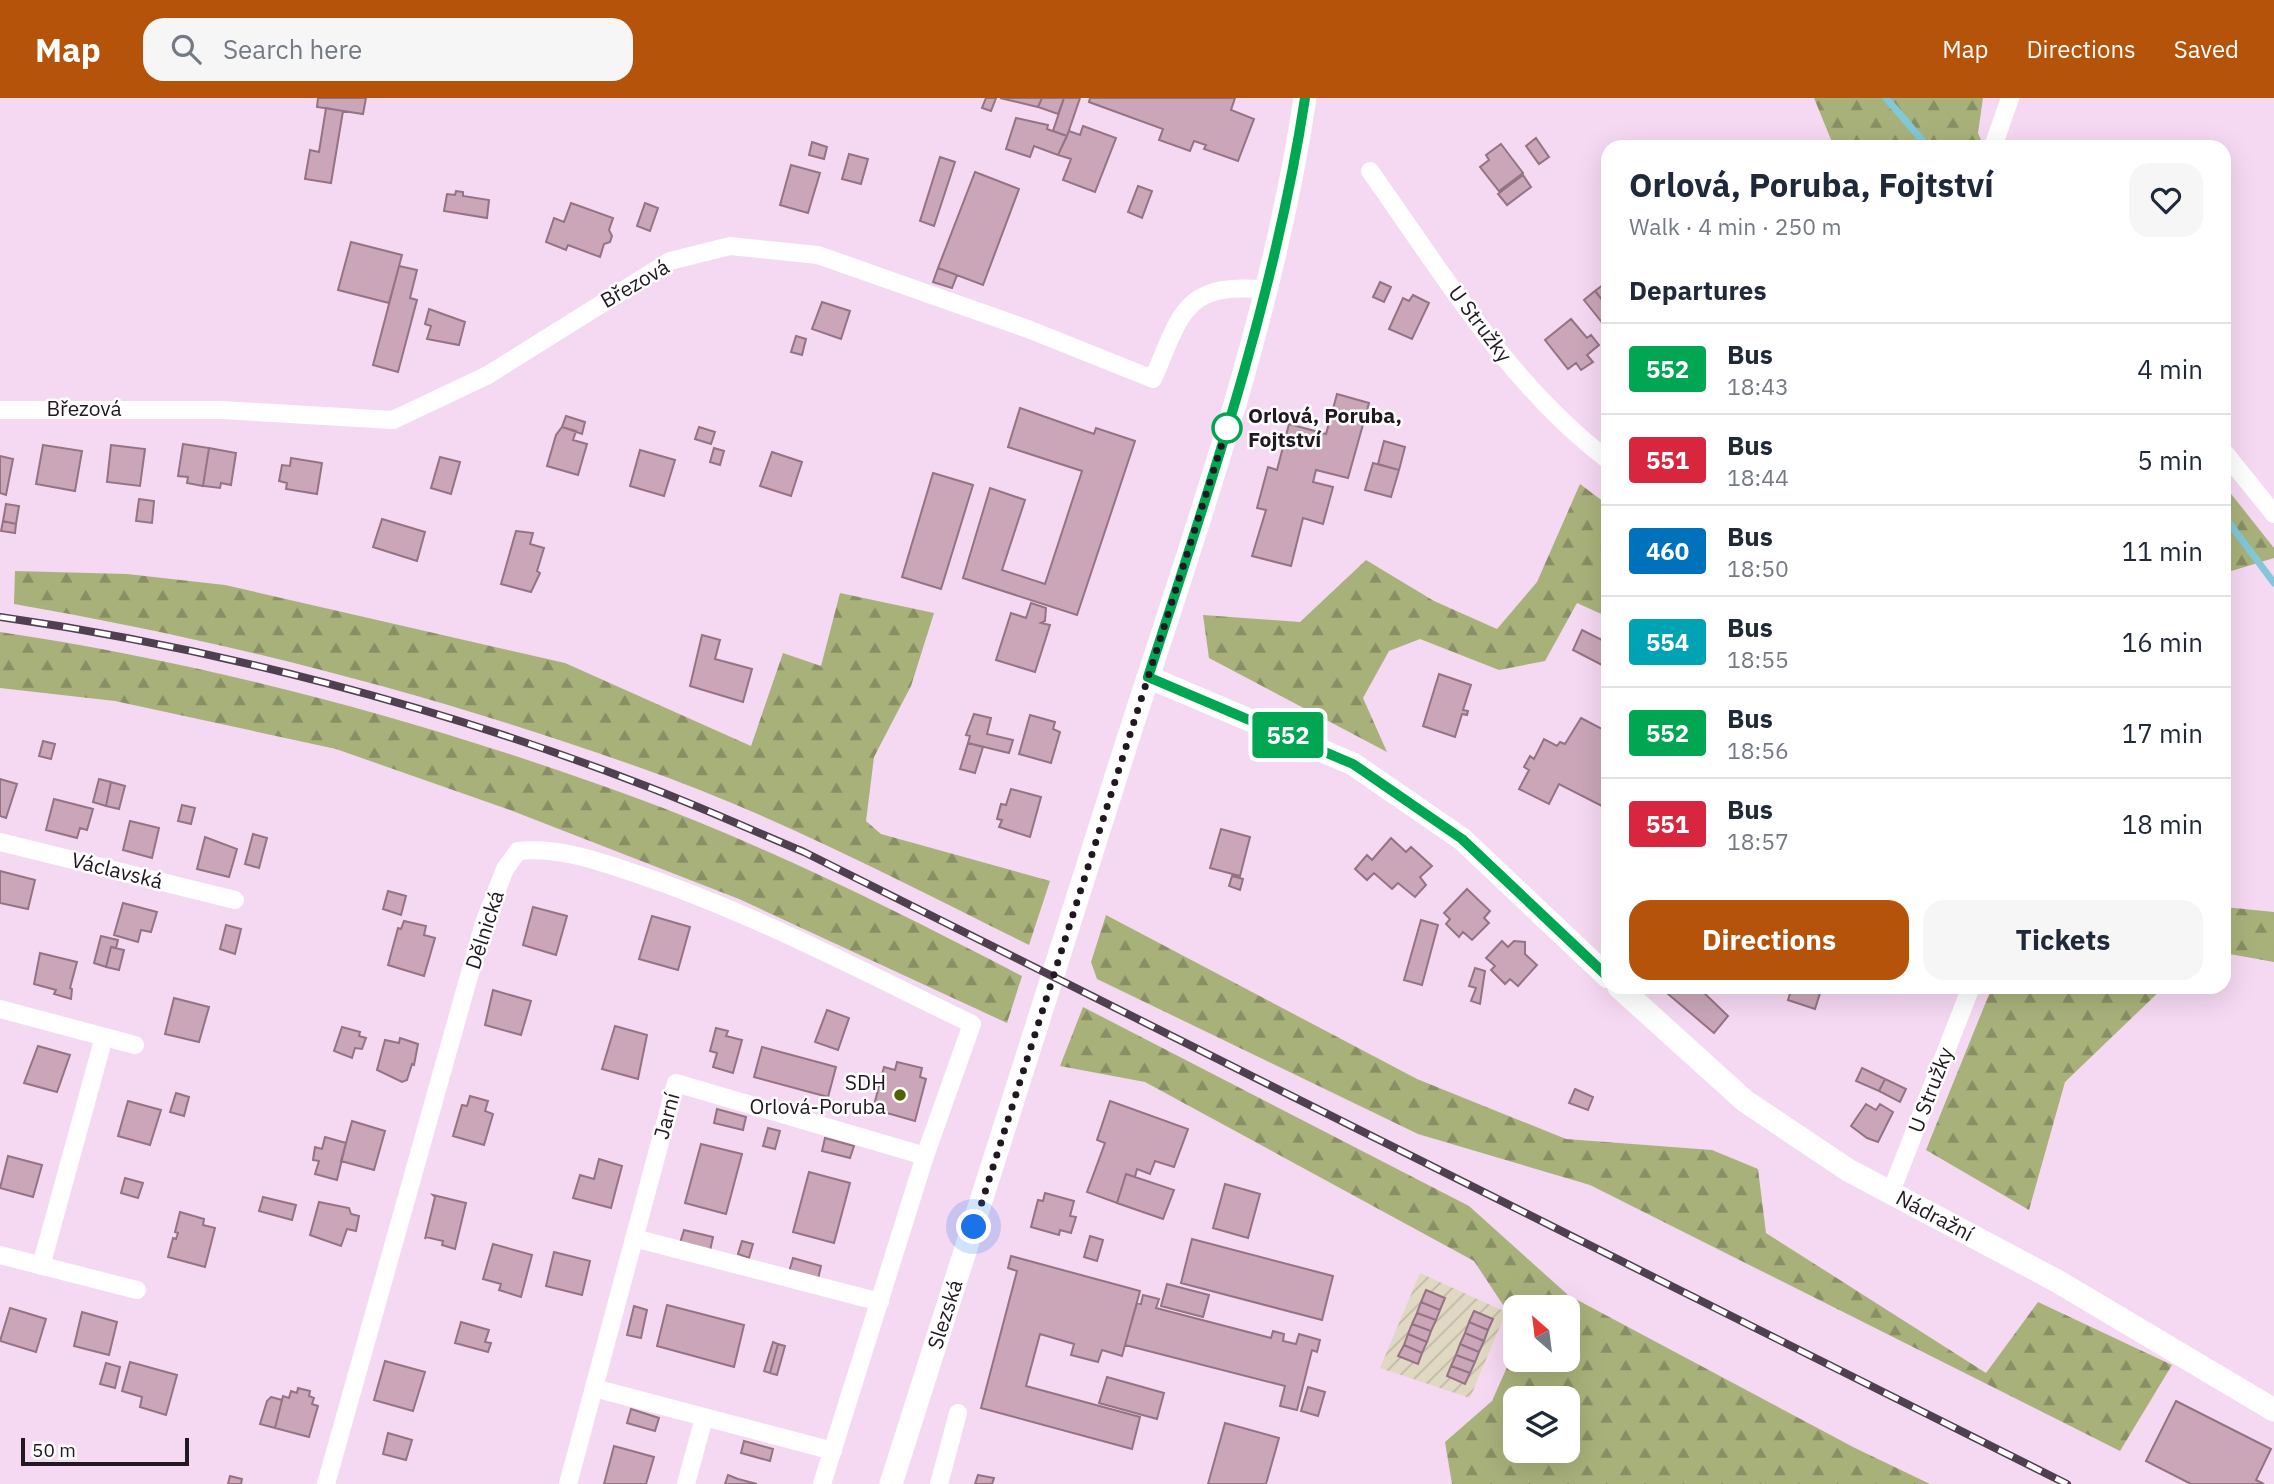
<!DOCTYPE html>
<meta charset="utf-8">
<style>
body{margin:0;font-family:"IBM Plex Sans",sans-serif;background:#f6f6f7;color:#1f2937;height:100vh;display:flex;flex-direction:column;font-size:26px;white-space:nowrap}
*{box-sizing:border-box;margin:0}
p{font-size:23px;color:#747a83}
.icon{flex:none;width:38px;height:38px;fill:none;stroke:currentColor;stroke-width:2;stroke-linecap:round;stroke-linejoin:round}
.map{position:relative;flex:1;overflow:hidden}
.sheet{position:absolute;left:1601px;top:42px;width:630px;height:854px;display:flex;flex-direction:column;background:#fff;border-radius:21px;box-shadow:0 7px 28px #0002}
.sheet>*{flex:none}
.badge{padding:0 14px;border-radius:5px;font-size:24px;line-height:46px}
.needle{width:46px;rotate:332deg}
.controls{position:absolute;left:1503px;top:1197px;display:grid;gap:14px}
.controls a{display:grid;place-items:center;width:77px;height:77px;border-radius:14px;background:#fff;box-shadow:0 7px 28px #0002;font-size:35px}
.scale{position:absolute;left:21px;bottom:18px;width:168px;box-sizing:border-box;padding-left:7px;border:4px solid #221822;border-top:0;font-size:19px;line-height:24px;white-space:nowrap;color:#221822;-webkit-text-stroke:5px #fff;paint-order:stroke}
.you{position:absolute;width:35px;height:35px;margin:-18px;border:5px solid #fff;border-radius:50%;background:#1a73e8;box-shadow:0 0 0 10px #1a73e833}
.map>.badge{position:absolute;translate:-50% -50%;box-shadow:0 0 0 4px #fff}
h2{padding:0 28px;font-size:26px;line-height:63px}
.round{display:grid;place-items:center;flex:none;width:74px;height:74px;border-radius:21px;background:#f6f6f7}
.head{display:flex;align-items:center;justify-content:space-between;height:119px;padding:0 28px}
h1{font-size:33px;font-weight:700;line-height:52px}
.cta{display:flex;gap:14px;margin-top:auto;padding:14px 28px}
.cta a{flex:1;height:80px;border-radius:21px;background:#b45309;color:#fff;font-size:28px;font-weight:700;line-height:80px;text-align:center}
.cta a+a{background:#f6f6f7;color:#1f2937}
ul{padding:0;list-style:none}
li{display:flex;align-items:center;gap:21px;height:91px;padding:0 28px;border-top:2px solid #e0e1e3}
li div{flex:1}
li b{display:block;font-size:26px}
li em{font-style:normal}
li .badge{min-width:77px;font-weight:700;text-align:center}
header{display:flex;align-items:center;gap:42px;box-sizing:border-box;height:98px;padding:0 35px;background:#b45309;color:#fff}
header strong{font-size:33px}
nav{display:flex;gap:38px;margin-inline-start:auto;font-size:24px}
.search{width:490px;height:63px;background:#f6f6f7;display:flex;align-items:center;gap:18px;box-sizing:border-box;padding:0 24px;border-radius:21px;color:#747a83;font-size:26px}
.map>svg:first-child{display:block}
.industrial{fill:url(#industrial-furrows)}
.forest{fill:url(#forest-firs);fill-rule:evenodd}
.lines{fill:none;stroke-linecap:round;stroke-linejoin:round}
.stream{stroke:#82c8d8;stroke-width:7}
.building{fill:#caa6b8;stroke:#947383;stroke-width:2}
.minor{stroke:#fff;stroke-width:18}
.tertiary{stroke:#fff;stroke-width:23}
.rail-casing{stroke:#4e404e;stroke-width:8}
.rail{stroke:#fff;stroke-width:5;stroke-dasharray:16;stroke-linecap:butt}
.line-casing{stroke:#fff;stroke-width:16}
.line{stroke:#00a651;stroke-width:10}
.walk{stroke:#221822;stroke-width:7;stroke-dasharray:0 12.6}
.stop-dot{fill:#fff;stroke:#00a651;stroke-width:3.5}
.poi-dot{fill:#536000;stroke:#fff;stroke-width:2.5}
.labels{text-anchor:middle;stroke-width:5;stroke-linejoin:round;paint-order:stroke}
.street-label{font-size:21px;fill:#221822;stroke:#fff}
.stop-label{font-size:21px;font-weight:bold;fill:#221822;stroke:#fff;text-anchor:start}
.poi-label{font-size:21px;fill:#221822;stroke:#fff;text-anchor:end}
</style>
<header>
<strong>Map</strong>
<div class="search"><svg class="icon" aria-label="search" viewBox="0 0 24 24"><circle cx="10" cy="10" r="6"/><path d="M15 15l6 6"/></svg>Search here</div>
<nav><a>Map</a><a>Directions</a><a>Saved</a></nav>
</header>
<div class="map">
<svg width="2274" height="1386" viewBox="0 0 2274 1386">
<defs>
<pattern id="industrial-furrows" width="10" height="10" patternUnits="userSpaceOnUse" patternTransform="scale(1.75)"><rect width="10" height="10" fill="#e1d8c3"/><path d="M-1 1l2-2M0 10L10 0M9 11l2-2" fill="none" stroke="#c1b9a7"/></pattern>
<pattern id="forest-firs" width="22" height="20" patternUnits="userSpaceOnUse" patternTransform="scale(1.75)"><rect width="22" height="20" fill="#a9b17b"/><path d="M5 1l3.5 6h-7zM16 11l3.5 6h-7z" fill="#898f64"/></pattern>
</defs>
<rect width="100%" height="100%" fill="#f5d8f2"/>
<path class="industrial" d="M1420,1175L1506,1214L1470,1300L1380,1270Z"/>
<path class="forest" d="M1814,0H1983L1978,35L1984,49H1834Z
M1580,386L1608,407V519L1577,505L1545,563L1499,572L1420,541L1389,553L1363,600L1387,654L1209,560L1203,517L1300,524L1366,462L1434,503L1497,531L1537,484Z
M2224,387L2274,450V460L2228,474L2224,468Z
M15,473L127,476L225,487L565,565L751,648L783,555L821,568L840,495L934,515L911,588L874,659L866,723L881,736L1050,783L1029,847C902,784 775,717 641,670C436,597 228,543 14,506Z
M0,534C214,566 428,624 631,698C765,747 895,812 1022,878L1007,925L739,801L510,712L336,651L115,603L0,590Z
M2224,809L2274,814V864L2224,855Z
M1106,817L1417,981L1566,1041L1712,1052L1758,1071L1766,1135L1986,1275L2038,1204L2172,1267L2120,1353L1590,1087L1418,1036L1097,881L1091,864Z
M1992,889H2164L2065,984L2029,1112L1926,1052Z
M1083,909L1469,1108L1568,1197L1855,1350L1930,1386H1452L1445,1344L1492,1303L1515,1251L1516,1262H1568V1209H1516L1515,1225L1474,1163L1145,984L1060,968ZM1516,1300H1568V1353H1516Z"/>
<g class="lines">
<path class="stream" d="M1886,0L1928,49
M2224,418L2274,485"/>
</g>
<path class="building" d="M318,0H366L363,16L317,9Z
M986,0H996L991,13L982,10Z
M1000,0H1042L1038,9Z
M1042,0H1064L1058,16L1038,9Z
M1064,0H1080L1067,38L1053,33Z
M1090,0H1235L1231,12L1254,21L1238,63L1204,51L1206,47L1194,43L1190,53L1159,42L1163,31L1089,4Z
M326,10L343,13L331,85L305,81L310,52L319,54Z
M1016,20L1048,27L1047,31L1067,38L1058,57L1034,48L1030,59L1006,51Z
M1083,28L1116,40L1095,94L1063,82L1071,61L1058,57L1069,33L1080,37Z
M1536,40L1549,59L1539,66L1526,48Z
M812,44L827,49L824,61L809,57Z
M1501,46L1523,75L1499,93L1480,69L1489,62L1486,57Z
M849,56L868,61L861,86L842,81Z
M940,59L955,64L934,128L920,123Z
M791,67L820,75L808,115L780,107Z
M975,74L1019,91L983,187L938,170Z
M1523,77L1531,89L1507,107L1498,96Z
M1138,88L1152,93L1142,120L1128,114Z
M456,93L463,94V98L489,102L487,120L444,113L447,96L455,97Z
M571,105L613,120L609,132L612,138L610,144L604,146L600,159L568,147L566,152L546,144L554,120L564,124Z
M645,105L658,110L650,133L637,128Z
M351,144L402,157L389,205L338,192Z
M399,168L417,172L410,200L417,202L398,274L373,267Z
M938,170L957,177L952,190L933,184Z
M1380,184L1391,189L1384,204L1373,199Z
M1603,187L1608,194V209L1595,193Z
M1595,193L1608,209V232L1584,202Z
M1413,197L1429,205L1412,241L1389,231L1403,200L1409,203Z
M822,204L850,213L841,241L812,231Z
M429,211L465,224L459,247L427,241L431,228L425,226Z
M1571,221L1587,240L1591,237L1599,247L1587,257L1593,264L1581,272L1576,265L1568,271L1545,242Z
M796,238L806,241L802,257L791,254Z
M1337,296L1369,305L1348,380L1316,372L1313,384L1333,389L1323,426L1303,420L1291,468L1252,458L1266,412L1257,410L1268,369L1277,372L1289,326L1326,336Z
M1020,310L1094,336L1096,330L1135,343L1077,517L963,480L990,390L1025,402L1002,472L1045,486L1082,373L1008,349Z
M566,318L585,324L582,336L562,329Z
M562,329L576,333L573,342L587,346L578,377L547,368L556,337Z
M699,329L715,334L711,346L695,341Z
M1384,343L1405,349L1399,372L1378,366Z
M183,346L209,350L203,388L187,385L188,379L178,378Z
M43,347L82,353L75,393L36,386Z
M111,347L145,351L140,388L107,384Z
M209,350L236,355L231,387L221,385L220,390L203,388Z
M714,350L724,353L720,367L710,364Z
M640,352L675,362L664,398L630,388Z
M772,354L802,364L791,398L760,388Z
M0,358L13,361L6,397L0,395Z
M440,359L460,364L451,396L431,390Z
M291,360L322,365L317,396L286,391L287,385L279,383L282,367L290,368Z
M1373,365L1399,372L1391,399L1365,392Z
M933,375L973,387L941,491L902,479Z
M139,401L154,403L152,425L136,423Z
M6,406L19,408L16,426L3,423Z
M382,421L425,434L417,463L373,449Z
M3,423L16,426L15,435L1,433Z
M516,433L533,435L530,446L544,450L537,473L540,475L531,494L501,486Z
M1031,505L1046,510L1045,523L1041,525L1050,527L1035,574L996,562L1011,515L1026,520Z
M1582,532L1608,545V570L1573,552Z
M702,537L720,542L715,561L752,571L743,604L690,588Z
M1439,576L1471,587L1463,612L1468,613L1467,617L1462,616L1455,639L1423,628Z
M974,616L991,620L987,636L1013,642L1009,655L968,645L970,638L966,637Z
M1030,617L1055,624L1053,631L1060,634L1051,665L1019,656Z
M1581,620L1608,634V711L1559,686L1549,706L1519,691L1529,672L1524,669L1530,658L1534,661L1544,641L1557,648L1560,644L1565,646Z
M43,643L55,646L51,661L39,658Z
M968,645L983,649L975,675L960,671Z
M0,681L17,686L6,720L0,718Z
M99,681L111,684L106,708L93,704Z
M111,684L125,688L119,711L106,708Z
M1011,691L1041,699L1030,739L999,729L1002,722L997,721L1001,706L1006,707Z
M54,701L93,711L87,732L80,730L77,740L46,732Z
M182,707L195,710L191,726L178,723Z
M130,723L159,730L152,760L123,752Z
M1221,731L1250,739L1240,778L1210,770Z
M253,736L267,740L259,770L245,766Z
M205,739L237,751L229,779L197,771Z
M1391,740L1406,754L1411,749L1432,768L1420,779L1426,787L1415,799L1398,785L1392,791L1374,775L1367,782L1355,771L1367,757L1372,762Z
M0,773L35,782L28,811L0,805Z
M1232,778L1243,781L1240,792L1229,788Z
M1467,791L1490,813L1484,820L1489,825L1472,842L1463,834L1459,839L1446,826L1450,821L1444,815Z
M388,793L406,798L401,817L383,811Z
M123,805L157,814L151,834L141,832L138,844L114,837Z
M533,809L567,818L556,857L523,847Z
M652,818L690,829L678,872L639,861Z
M1421,822L1438,827L1422,887L1404,882Z
M404,823L426,828L424,837L435,840L424,878L388,867L398,830L401,831Z
M226,827L241,831L235,856L220,851Z
M101,838L118,842L116,850L111,849L106,869L94,865Z
M1502,843L1508,849L1514,843L1525,844V856L1537,867L1518,888L1510,881L1505,886L1491,872L1495,868L1486,860Z
M111,849L124,852L119,872L106,869Z
M40,855L77,864L70,890L72,891L71,901L54,896L56,892L34,886Z
M1475,870L1485,873L1480,906L1471,903L1476,890L1469,888Z
M1674,889H1698L1728,918L1714,935L1668,896Z
M1792,889H1822L1815,911L1788,902Z
M493,892L531,903L521,937L485,927Z
M174,900L209,909L199,944L165,936Z
M827,912L849,920L838,952L815,944Z
M615,928L647,937L638,981L602,971Z
M342,929L360,934L359,938L366,940L362,951L355,950L352,960L334,953Z
M716,930L728,933L726,938L742,942L733,975L713,969L717,955L710,953Z
M400,940L418,946L414,967L412,966L407,982L402,984L377,972L385,942L399,945Z
M38,948L70,957L57,994L24,985Z
M762,949L836,969L828,999L754,979Z
M897,964L922,970L920,979L926,981L915,1023L873,1011L884,969L895,972Z
M1862,970L1885,981L1879,993L1856,983Z
M1885,981L1906,991L1900,1004L1879,993Z
M1575,991L1593,999L1588,1012L1569,1005Z
M176,995L189,999L184,1018L170,1014Z
M470,998L488,1003L485,1013L493,1016L484,1047L453,1038L462,1007L467,1008Z
M128,1003L161,1012L150,1047L118,1038Z
M1110,1003L1188,1031L1174,1069L1155,1063L1150,1076L1137,1071L1135,1079L1126,1076L1117,1105L1087,1094L1105,1045L1097,1042Z
M1866,1006L1876,1012L1880,1006L1893,1014L1878,1044L1867,1040L1851,1028Z
M717,1011L746,1019L743,1032L714,1025Z
M352,1023L385,1033L374,1072L341,1063Z
M768,1030L780,1033L775,1051L763,1048Z
M325,1039L346,1045L337,1082L315,1076L319,1063L313,1062L315,1049L322,1051Z
M825,1040L854,1048L850,1060L822,1053Z
M701,1046L742,1056L726,1116L685,1105Z
M8,1058L42,1067L33,1099L0,1090Z
M599,1061L622,1068L611,1110L573,1100L580,1077L594,1081Z
M809,1074L850,1085L834,1145L793,1134Z
M1126,1076L1174,1092L1163,1121L1117,1105Z
M125,1080L143,1085L138,1100L121,1095Z
M1225,1086L1260,1096L1248,1140L1213,1130Z
M1045,1095L1074,1103L1070,1118L1076,1119L1071,1135L1060,1132L1059,1137L1031,1129L1038,1102L1043,1103Z
M433,1097L466,1105L455,1151L442,1147L443,1143L426,1139L425,1141L435,1099Z
M263,1099L296,1107L292,1122L259,1113Z
M319,1104L349,1110L351,1116L359,1118L356,1133L347,1131L341,1148L310,1137Z
M180,1114L204,1121L203,1127L215,1130L205,1169L168,1159L173,1140L176,1141L178,1135L175,1134Z
M684,1132L713,1139L710,1153L680,1145Z
M1090,1138L1103,1142L1097,1163L1084,1159Z
M1192,1141L1333,1178L1322,1222L1181,1185Z
M742,1143L753,1146L749,1160L738,1156Z
M493,1146L532,1157L521,1199L499,1192L501,1186L483,1181Z
M554,1154L590,1163L582,1197L546,1188Z
M1011,1158L1140,1193L1122,1258L1102,1252L1098,1264L1071,1257L1074,1246L1040,1236L1026,1288L1140,1319L1132,1351L981,1310L1017,1173L1008,1170Z
M793,1160L821,1168L818,1181L789,1174Z
M1167,1186L1209,1197L1203,1219L1161,1208Z
M1426,1192L1445,1200L1440,1212L1421,1204Z
M1143,1197L1159,1201L1156,1210L1271,1240L1273,1233L1284,1236L1283,1243L1296,1246L1299,1236L1320,1242L1317,1254L1312,1252L1297,1312L1280,1308L1285,1288L1125,1247L1137,1205L1141,1206Z
M1421,1204L1440,1212L1436,1222L1417,1215Z
M667,1207L744,1227L734,1269L657,1248Z
M634,1208L647,1212L641,1240L627,1237Z
M10,1210L46,1221L36,1254L0,1243Z
M1474,1213L1493,1221L1488,1232L1469,1224Z
M82,1214L117,1224L109,1257L74,1248Z
M1417,1215L1436,1222L1431,1233L1412,1226Z
M461,1224L489,1232L485,1244L491,1245L488,1254L455,1245Z
M1469,1224L1488,1232L1484,1243L1465,1235Z
M1412,1226L1431,1233L1427,1244L1408,1236Z
M1465,1235L1484,1243L1479,1254L1460,1246Z
M1408,1236L1427,1244L1422,1255L1404,1247Z
M773,1244L778,1246L770,1275L764,1273Z
M778,1246L785,1248L777,1277L770,1275Z
M1460,1246L1479,1254L1475,1264L1456,1257Z
M1404,1247L1422,1255L1418,1266L1398,1258Z
M1456,1257L1475,1264L1470,1275L1451,1268Z
M385,1263L425,1274L413,1313L374,1302Z
M130,1264L177,1277L166,1317L140,1309L142,1299L122,1293Z
M106,1265L120,1269L115,1290L100,1286Z
M1451,1268L1470,1275L1465,1286L1447,1278Z
M1107,1279L1164,1295L1157,1321L1099,1305Z
M1308,1289L1325,1294L1318,1318L1301,1313Z
M298,1290L310,1293L309,1298L314,1300L312,1306L318,1308L309,1339L275,1330L283,1298L289,1300L291,1293L297,1295Z
M271,1299L282,1302L275,1330L260,1326L267,1303Z
M2176,1303L2271,1351L2256,1382L2264,1386H2191L2146,1363Z
M631,1311L659,1320L655,1333L627,1325Z
M1225,1325L1279,1340L1266,1386H1208Z
M388,1335L412,1342L406,1362L383,1356Z
M744,1343L773,1351L770,1363L741,1355Z
M614,1348L654,1359L646,1386H604Z
M728,1377L738,1381L757,1386H725Z
M978,1377L994,1380L992,1386H975Z
M230,1378L242,1381L241,1386H228Z"/>
<g class="lines">
<path class="minor" d="M1996,49L1995,43L2010,0
M1370,73C1442,174 1508,286 1608,362
M0,312H222L393,322L488,277L670,163L730,148L818,157L1028,231L1153,281C1181,216 1184,183 1266,192
M2224,354L2274,416
M0,744L235,802
M0,911L135,947
M1891,1094L1971,889
M634,1140L880,1204
M0,1157L137,1192
M41,1168L104,939
M594,1290L833,1353
M326,1386L484,825L505,771L518,753C560,749 598,763 637,776C753,815 862,873 972,926L925,1058L822,1386
M568,1386L676,985L925,1058
M686,1386L704,1320
M939,1386L958,1315"/>
<g class="tertiary">
<path d="M1148,579L1353,666L1462,741L1608,879"/>
<path id="s1" d="M1619,889L1745,1003L1848,1072L2057,1183L2274,1312"/>
<path id="s2" d="M891,1386C971,1139 1047,891 1127,644C1195,433 1272,221 1305,0"/>
</g>
<defs>
<path id="rail" d="M0,519C212,549 438,608 638,685C694,706 749,731 804,754L2067,1386"/>
</defs>
<use href="#rail" class="rail-casing"/>
<use href="#rail" class="rail"/>
</g>
<g class="lines">
<defs>
<path id="line" d="M1305,0C1275,198 1210,389 1148,579L1353,666L1462,741L1608,879"/>
</defs>
<use href="#line" class="line-casing"/>
<use href="#line" class="line"/>
<path class="walk" d="M974,1129L1227,330"/>
</g>
<circle class="stop-dot" cx="1227" cy="330" r="14"/>
<circle class="poi-dot" cx="900" cy="997" r="7"/>
<g class="labels">
<g class="street-label">
<text transform="translate(635 186) rotate(-30)" y="7">Březová</text>
<text transform="translate(1480 226) rotate(53)" y="7">U Stružky</text>
<text x="84" y="318">Březová</text>
<text transform="translate(117 773) rotate(14)" y="7">Václavská</text>
<text transform="translate(485 832) rotate(-72)" y="7">Dělnická</text>
<text transform="translate(1931 992) rotate(-69)" y="7">U Stružky</text>
<text transform="translate(667 1018) rotate(-75)" y="7">Jarní</text>
<text dy="7" stroke="none"><textPath href="#s1" startOffset="392">Nádražní</textPath></text>
<text dy="7" stroke="none"><textPath href="#s2" startOffset="178">Slezská</textPath></text>
</g>
<g class="stop-label">
<text x="1248" y="325">Orlová, Poruba,<tspan x="1248" dy="24">Fojtství</tspan></text>
</g>
<g class="poi-label">
<text x="886" y="992">SDH<tspan x="886" dy="24">Orlová-Poruba</tspan></text>
</g>
</g>
</svg>
<div class="controls">
<a><svg class="needle" viewBox="-14 -14 28 28"><path d="M0-13l5 13h-10z" fill="#e53935"/><path d="M0 13l5-13h-10z" fill="#747a83"/></svg></a>
<a><svg class="icon" aria-label="layers" viewBox="0 0 24 24"><path d="M12 4l9 5-9 5-9-5zM3 14l9 5 9-5"/></svg></a>
</div>
<div class="scale">50 m</div>
<div class="you" style="left:974px;top:1129px"></div>
<b class="badge" style="left:1288px;top:637px;background:#00a651;color:#fff">552</b>
<section class="sheet">
<div class="head"><div><h1>Orlová, Poruba, Fojtství</h1><p>Walk · 4 min · 250 m</p></div><a class="round"><svg class="icon" aria-label="heart" viewBox="0 0 24 24"><path d="M12 20l-8-8c-3-5 5-10 8-4 3-6 11-1 8 4z"/></svg></a></div>
<h2>Departures</h2>
<ul>
<li><span class="badge" style="background:#00a651;color:#fff">552</span><div><b>Bus</b><p>18:43</p></div><em>4 min</em></li>
<li><span class="badge" style="background:#d7263d;color:#fff">551</span><div><b>Bus</b><p>18:44</p></div><em>5 min</em></li>
<li><span class="badge" style="background:#0072bc;color:#fff">460</span><div><b>Bus</b><p>18:50</p></div><em>11 min</em></li>
<li><span class="badge" style="background:#00a3b4;color:#fff">554</span><div><b>Bus</b><p>18:55</p></div><em>16 min</em></li>
<li><span class="badge" style="background:#00a651;color:#fff">552</span><div><b>Bus</b><p>18:56</p></div><em>17 min</em></li>
<li><span class="badge" style="background:#d7263d;color:#fff">551</span><div><b>Bus</b><p>18:57</p></div><em>18 min</em></li>
</ul>
<div class="cta"><a>Directions</a><a>Tickets</a></div>
</section>
</div>
